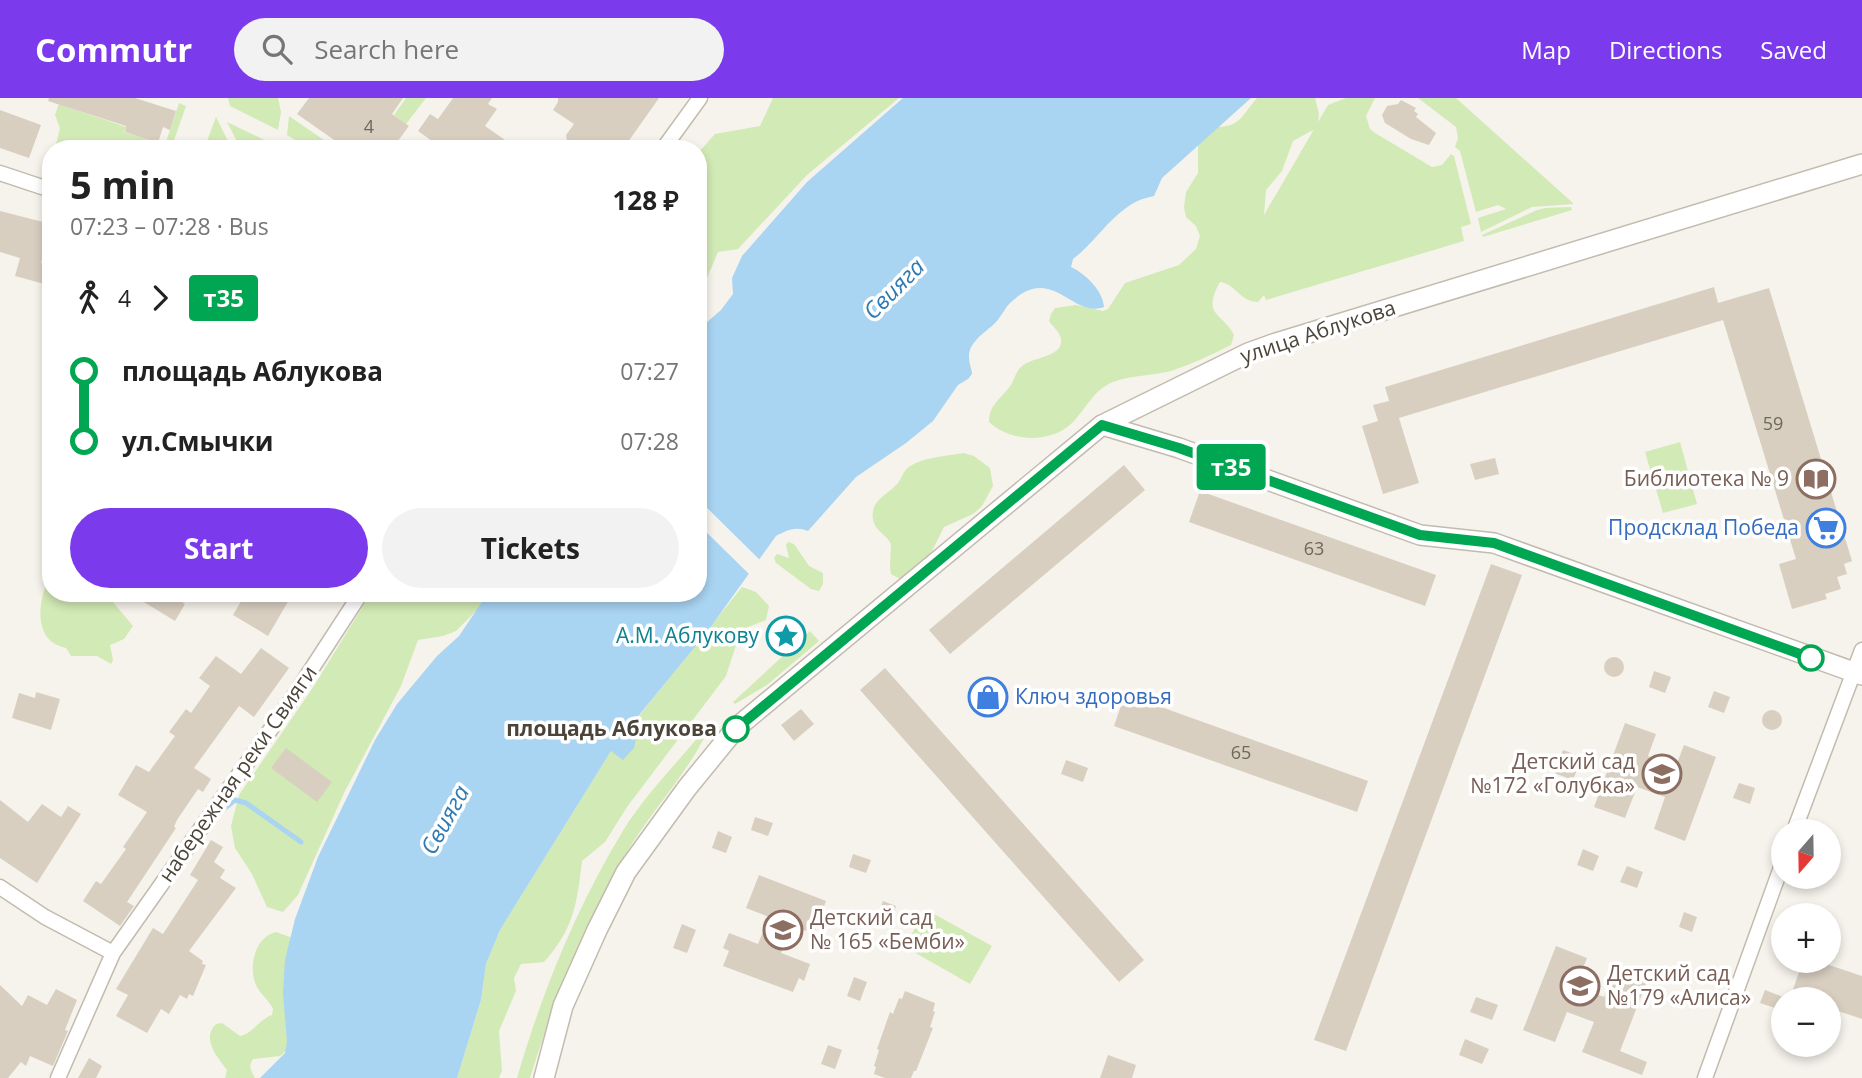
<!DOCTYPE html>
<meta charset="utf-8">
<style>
body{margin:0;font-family:"Open Sans",sans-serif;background:#f2f2f2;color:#222;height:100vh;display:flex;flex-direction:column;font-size:26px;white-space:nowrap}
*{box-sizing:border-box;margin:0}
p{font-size:23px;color:#767676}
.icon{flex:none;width:38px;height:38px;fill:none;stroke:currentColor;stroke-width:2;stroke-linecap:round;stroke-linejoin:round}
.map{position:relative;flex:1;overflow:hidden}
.details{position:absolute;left:42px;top:42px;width:665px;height:462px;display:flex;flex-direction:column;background:#fff;border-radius:28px;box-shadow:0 4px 10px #0003}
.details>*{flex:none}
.badge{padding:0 14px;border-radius:5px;font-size:24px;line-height:46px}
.needle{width:46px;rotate:200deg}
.buttons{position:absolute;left:1771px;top:721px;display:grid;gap:14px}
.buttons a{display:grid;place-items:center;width:70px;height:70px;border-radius:50%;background:#fff;box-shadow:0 4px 10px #0003;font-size:35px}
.map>.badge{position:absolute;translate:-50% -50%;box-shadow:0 0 0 4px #fff}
.legs{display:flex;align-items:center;gap:10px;height:77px;padding:0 28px;font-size:23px}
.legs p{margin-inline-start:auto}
.headline{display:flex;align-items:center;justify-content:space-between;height:119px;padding:0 28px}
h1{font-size:38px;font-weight:700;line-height:52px}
.primary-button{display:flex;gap:14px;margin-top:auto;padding:14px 28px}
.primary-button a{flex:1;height:80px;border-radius:42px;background:#7c3aed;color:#fff;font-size:28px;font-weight:700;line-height:80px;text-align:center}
.primary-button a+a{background:#f2f2f2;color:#222}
ul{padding:0 28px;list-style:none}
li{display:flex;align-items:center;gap:24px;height:70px;font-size:26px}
li i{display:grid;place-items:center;width:10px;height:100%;margin:0 9px;background:currentColor}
li i::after{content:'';width:18px;height:18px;margin:-9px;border:5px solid;border-radius:50%;background:#fff}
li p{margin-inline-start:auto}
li:first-child i{background:linear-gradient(#0000 50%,currentColor 0)}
li:last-child i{background:linear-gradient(currentColor 50%,#0000 0)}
header{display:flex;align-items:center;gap:42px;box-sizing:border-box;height:98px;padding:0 35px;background:#7c3aed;color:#fff}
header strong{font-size:33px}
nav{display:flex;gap:38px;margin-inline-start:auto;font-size:24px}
.search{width:490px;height:63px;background:#f2f2f2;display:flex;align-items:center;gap:18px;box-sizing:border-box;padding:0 24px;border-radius:38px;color:#767676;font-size:26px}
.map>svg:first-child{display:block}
.green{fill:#d2eab5;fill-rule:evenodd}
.water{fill:#a9d4f2}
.pier{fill:#f6f3ec}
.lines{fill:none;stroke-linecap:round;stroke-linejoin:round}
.stream{stroke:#a9d4f2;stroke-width:5}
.building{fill:#d8cfc1}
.minor-casing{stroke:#c2bbae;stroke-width:17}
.tertiary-casing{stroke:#c2bbae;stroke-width:22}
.minor{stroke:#fff;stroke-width:14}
.tertiary{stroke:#fff;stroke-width:19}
.line-1-casing{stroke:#fff;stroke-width:16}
.line-1{stroke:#00a651;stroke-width:10}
.stop-1-dot{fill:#fff;stroke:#00a651;stroke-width:3.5}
.labels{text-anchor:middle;stroke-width:7;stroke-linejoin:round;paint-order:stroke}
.number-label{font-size:18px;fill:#6e675b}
.street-label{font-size:21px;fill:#4b4439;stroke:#fff}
.education-label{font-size:21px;fill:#785e54;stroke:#fff;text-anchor:end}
.shop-label{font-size:21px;fill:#366cbe;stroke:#fff;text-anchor:end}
.culture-label{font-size:21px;fill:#0d838f;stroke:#fff;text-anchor:end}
.stop-label{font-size:21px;font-weight:bold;fill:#4b4439;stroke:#fff;text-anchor:end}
.water-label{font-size:23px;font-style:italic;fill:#2e7ab2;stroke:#fff}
</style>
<header>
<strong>Commutr</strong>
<div class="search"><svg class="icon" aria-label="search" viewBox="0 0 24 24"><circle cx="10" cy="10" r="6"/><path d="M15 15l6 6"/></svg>Search here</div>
<nav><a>Map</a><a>Directions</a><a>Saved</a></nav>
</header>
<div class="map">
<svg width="1862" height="980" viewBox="0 0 1862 980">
<rect width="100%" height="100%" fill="#f6f3ec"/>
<path class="green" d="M61,0L70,10L126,29L124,34L165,47L179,5L186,8L171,51H55L60,30L55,17Z
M228,0H278L281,14L278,32L230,8Z
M406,0H426L406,26L394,17Z
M773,0H899L807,77L738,151L718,154L704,187L698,192V55L715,36L760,28Z
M1257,0H1315L1319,16L1318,24L1328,7L1346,0H1375L1366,18L1370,31L1375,35L1432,69L1442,67L1451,56L1454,58L1471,126L1461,129L1464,143L1266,202L1264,197L1258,204C1240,204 1236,186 1220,184C1201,218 1223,215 1234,237L1231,247C1212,257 1191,266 1171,273C1153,278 1131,277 1113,284C1093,292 1087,310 1072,325C1051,346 1010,344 989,324C989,306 1002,300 1011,287C1014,281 1017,272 1022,268C1033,259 1063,259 1061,242C1061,235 1053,229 1049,223L1051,216L1055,210L1076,207L1103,213L1108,211L1125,185L1179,167L1196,151L1200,138L1196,128L1186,119L1184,109L1186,94L1198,75V45L1211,29C1240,30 1240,20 1257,0ZM1313,32V33L1264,117L1266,92L1282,73L1293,43Z
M1418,0H1456L1574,106L1532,109L1481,134L1478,120L1506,111L1498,107L1476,114L1460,53L1455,49L1458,40L1456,29Z
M289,18L331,47L329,51H311L287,37Z
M216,19L232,51H204Z
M227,24L275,47L274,51H241Z
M1571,109L1572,112L1483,139L1482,137L1537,112L1545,110Z
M1680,344L1697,406L1663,415L1645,354Z
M964,355L974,358L990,370L993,388L982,408L973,416L944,429L928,461L902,482L891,476L890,470L891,446C887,437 877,434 874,425C867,403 888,397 898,385C902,379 904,372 910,368C925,359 947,358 964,355Z
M788,444L794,446L809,468L823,475V486L819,493L811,491L776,465L774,460L777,456L789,460L786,447Z
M51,476V495H116L113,504L133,528L124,541L110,547L113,562L111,566L97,558H71L66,550C31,543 38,500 51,476Z
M742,489L756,494L769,508L766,522L741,532L726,578L627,709L605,744L582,763C577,805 574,831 544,864L521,866L514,880L516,893L499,933L502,973L499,980H457L481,902L486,866L500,832L611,653Z
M371,495H494L456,533L443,538L418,542L401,588L344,695L298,797L283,814L267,809L252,776L235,750L231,728L239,697L312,591Z
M810,533L819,543L767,587L735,606L733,604Z
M704,632L707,634C686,678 649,715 624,759C583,829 554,903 530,980H517C542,894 577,808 624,731C646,696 678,664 704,632Z
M925,811L992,848L970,886L905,849Z
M276,834L290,839C301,863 290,926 286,953L280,958L253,961C248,968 251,973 255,980H225L227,972C217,959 201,940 216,926L222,925L240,938C254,935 259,921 272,917L273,911C269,902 260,896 256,887C248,868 255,839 276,834Z"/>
<path class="water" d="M903,0H1251L1162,80L1154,98C1117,104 1101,140 1073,161L1071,169C1086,176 1103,193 1104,209C1072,221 1052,164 1010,205C1005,210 1002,217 997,223C987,234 968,243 969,260C969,266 972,271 972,276L968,281L958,287L933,323L906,345L856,379L808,433C796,428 787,432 776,438L707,534L631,627L637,637L634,650L623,662L611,653L500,832L486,866L481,902L457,980H260L285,955L287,944L283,895L285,862L295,821L318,759L375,642L397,606L437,558L459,538L488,495H698V232L721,212L733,196L732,180L742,158L807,84Z"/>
<path class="pier" d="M698,401L762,464L750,477L698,426Z"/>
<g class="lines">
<path class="stream" d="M220,714L235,702L246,705L301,744"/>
</g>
<path class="building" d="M49,0H135L176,13L170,32L163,29L158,45L125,34L126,28L48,3Z
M309,0H403L392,16L409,28L392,51H347L297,16Z
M453,0H492L488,6L497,11L485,28L518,51H443L418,33L430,16L438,21Z
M558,0H659L623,51H568L566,37L574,26L553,12L558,4Z
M1401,2L1416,10L1414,13L1418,16L1416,19L1436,35L1429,47L1411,41L1385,25L1382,17L1387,8L1398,6Z
M0,12L41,27L29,60L0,50Z
M0,113L51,126L41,165L51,168L48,187L15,178L20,160L0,154Z
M1714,189L1718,205L1769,190L1852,463L1844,466L1847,476L1837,479L1841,491L1825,496L1827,501L1792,511L1779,466L1796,461L1723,222L1399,320L1419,385L1383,396L1362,328L1378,323L1373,307L1389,303L1385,289Z
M1495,360L1499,376L1475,382L1470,366Z
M1124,367L1145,392L950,556L929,532Z
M1200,393L1436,477L1425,508L1189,424Z
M1491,466L1522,477L1346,953L1314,942Z
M129,495H167L185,506L175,523Z
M246,495H293L268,538L233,517Z
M261,550L289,570L254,619L239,608L194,670L211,681L203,694L198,691L177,722L174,729L176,730L127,804L134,808L120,828L83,803L96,783L101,786L126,751L123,749L147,714L118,697L136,667L149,674L175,638L169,634L186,611L191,615L210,588L199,580L216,558L241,576Z
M1604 569a10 10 0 1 1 20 0a10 10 0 1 1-20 0Z
M885,570L1144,862L1119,884L860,592Z
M1654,573L1671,579L1665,595L1649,589Z
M1714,593L1730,599L1724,615L1708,609Z
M36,594L60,601L51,632L12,620L19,595L35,600Z
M1125,596L1368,683L1357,714L1114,628Z
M801,611L814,626L794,643L781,627Z
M1762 622a10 10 0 1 1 20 0a10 10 0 1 1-20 0Z
M1625,625L1656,636L1648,658L1661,663L1676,668L1684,647L1716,659L1685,743L1654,731L1665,699L1637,689L1625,720L1594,709Z
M286,650L332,684L317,704L271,670Z
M1563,652L1582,659L1573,682L1554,675Z
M1066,662L1088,670L1083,684L1061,676Z
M1739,685L1755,690L1750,706L1733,700Z
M0,702L28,724L42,706L61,719L68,708L81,716L37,785L0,760Z
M755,719L773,725L768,738L751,732Z
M718,733L732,739L726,755L712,750Z
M211,742L223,749L214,764L225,772L220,780L236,790L189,853L203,863L202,866L206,867L193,898L189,896L187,901L180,897L169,916L161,911L147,935L116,918L128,897L116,891L153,830L163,836L198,782L190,777Z
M1583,751L1599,758L1593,773L1577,767Z
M853,756L871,762L866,775L849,769Z
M1627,768L1643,774L1637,790L1620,784Z
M759,777L826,803L814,836L792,827L781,855L810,866L804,883L799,880L793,894L723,868L729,853L723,850L729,835L758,846L769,819L746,810Z
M883,803L896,808L889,827L876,822Z
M1684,814L1697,819L1692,834L1679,829Z
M682,826L696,832L687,855L673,850Z
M1556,848L1587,860L1576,888L1604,899L1615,870L1647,883L1620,953L1647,964L1642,977L1582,954L1594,924L1567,914L1555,944L1523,932Z
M1803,863H1817L1862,878V921L1829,910V901H1804L1791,897Z
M854,879L867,884L860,903L847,898Z
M0,887L22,908L28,897L47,907L56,891L77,902L65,932L68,933L53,968L30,958L26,968L21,964L8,980H0Z
M1765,892L1783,899L1778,911L1760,905Z
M905,893L935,905L933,913L935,914L930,929L933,930L916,973H914L911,980H885L874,976L876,969L874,968L879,952L877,951L890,914L893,916L899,900L902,901Z
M1476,899L1498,907L1492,922L1470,914Z
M1465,941L1489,951L1482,966L1459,957Z
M828,947L842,952L835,971L821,966Z
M1108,957L1136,967L1132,980H1100Z
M89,960L102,968L96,980H78Z"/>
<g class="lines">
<defs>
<path id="minor" d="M663,51L700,0
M0,75L51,92
M1794,733L1862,552
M0,789L45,819L113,855
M58,980L113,855L290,604L361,495
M1705,980L1783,764"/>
<path id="tertiary" d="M1102,327L1179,350L1420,437L1494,445L1862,577
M544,980L563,908L597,832L626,774L687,690L736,630L1102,327L1248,255L1276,245L1862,66"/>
</defs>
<use href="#minor" class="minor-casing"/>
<use href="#tertiary" class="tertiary-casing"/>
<use href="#minor" class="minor"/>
<use href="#tertiary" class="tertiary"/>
</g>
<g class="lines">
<defs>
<path id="line-1" d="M736,631L1102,327L1179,350L1420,437L1494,445L1811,560"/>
</defs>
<use href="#line-1" class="line-1-casing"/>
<use href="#line-1" class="line-1"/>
</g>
<defs>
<symbol id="library-ring" viewBox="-11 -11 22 22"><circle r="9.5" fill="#fff" stroke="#8d6e63" stroke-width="1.5"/><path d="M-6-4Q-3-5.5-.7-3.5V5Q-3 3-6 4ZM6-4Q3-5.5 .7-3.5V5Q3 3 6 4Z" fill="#8d6e63"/></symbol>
<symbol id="supermarket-ring" viewBox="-11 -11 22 22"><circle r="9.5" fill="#fff" stroke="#3f7fe0" stroke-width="1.5"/><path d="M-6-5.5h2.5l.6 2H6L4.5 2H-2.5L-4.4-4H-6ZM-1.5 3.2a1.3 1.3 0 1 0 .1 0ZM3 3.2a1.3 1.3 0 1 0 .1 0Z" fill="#3f7fe0"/></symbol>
<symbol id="sight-ring" viewBox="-11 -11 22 22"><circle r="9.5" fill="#fff" stroke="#0f9aa8" stroke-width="1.5"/><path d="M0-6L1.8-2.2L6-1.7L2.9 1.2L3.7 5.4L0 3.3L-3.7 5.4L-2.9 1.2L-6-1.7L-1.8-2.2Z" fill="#0f9aa8"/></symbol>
<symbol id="shop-ring" viewBox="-11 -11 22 22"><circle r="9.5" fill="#fff" stroke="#3f7fe0" stroke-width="1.5"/><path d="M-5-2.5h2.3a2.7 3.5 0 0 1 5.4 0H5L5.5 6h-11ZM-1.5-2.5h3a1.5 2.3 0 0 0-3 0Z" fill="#3f7fe0"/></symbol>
<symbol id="school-ring" viewBox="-11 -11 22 22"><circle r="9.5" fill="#fff" stroke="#8d6e63" stroke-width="1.5"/><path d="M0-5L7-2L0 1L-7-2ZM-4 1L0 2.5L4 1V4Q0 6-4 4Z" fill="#8d6e63"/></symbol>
</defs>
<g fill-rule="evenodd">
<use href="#library-ring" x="1794" y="359" width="44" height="44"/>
<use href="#supermarket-ring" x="1804" y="408" width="44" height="44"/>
<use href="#sight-ring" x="764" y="516" width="44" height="44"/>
<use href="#shop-ring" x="966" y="577" width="44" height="44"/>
<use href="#school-ring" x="1640" y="654" width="44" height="44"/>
<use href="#school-ring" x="761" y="810" width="44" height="44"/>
<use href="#school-ring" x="1558" y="866" width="44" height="44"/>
</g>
<g class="stop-1-dot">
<circle cx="1811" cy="560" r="12"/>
<circle cx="736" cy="631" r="12"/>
</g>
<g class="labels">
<g class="number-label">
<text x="369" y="35">4</text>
<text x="1773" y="332">59</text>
<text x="1314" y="457">63</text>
<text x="1241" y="661">65</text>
</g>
<g class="street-label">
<text transform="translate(1318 234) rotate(-18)" y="7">улица Аблукова</text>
<text transform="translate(238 676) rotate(-55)" y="7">набережная реки Свияги</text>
</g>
<g class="education-label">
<text x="1789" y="388">Библиотека № 9</text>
<text x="1635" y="671">Детский сад<tspan x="1635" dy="24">№172 «Голубка»</tspan></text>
<text x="810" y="827" text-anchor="start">Детский сад<tspan x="810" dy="24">№ 165 «Бемби»</tspan></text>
<text x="1607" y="883" text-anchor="start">Детский сад<tspan x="1607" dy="24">№179 «Алиса»</tspan></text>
</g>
<g class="shop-label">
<text x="1799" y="437">Продсклад Победа</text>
<text x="1015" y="606" text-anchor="start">Ключ здоровья</text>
</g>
<g class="culture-label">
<text x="759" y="545">А.М. Аблукову</text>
</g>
<g class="stop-label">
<text x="717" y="638">площадь Аблукова</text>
</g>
<g class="water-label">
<text transform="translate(894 191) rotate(-45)" y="8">Свияга</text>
<text transform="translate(445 722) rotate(-61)" y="8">Свияга</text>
</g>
</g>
</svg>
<div class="buttons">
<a><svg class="needle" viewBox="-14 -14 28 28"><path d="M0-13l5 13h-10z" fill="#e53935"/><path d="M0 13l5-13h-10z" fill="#767676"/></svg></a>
<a>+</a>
<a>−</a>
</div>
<b class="badge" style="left:1231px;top:369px;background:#00a651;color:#fff">т35</b>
<section class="details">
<div class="headline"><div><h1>5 min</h1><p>07:23 – 07:28 · Bus</p></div><b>128 ₽</b></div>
<div class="legs"><svg class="icon" aria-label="walk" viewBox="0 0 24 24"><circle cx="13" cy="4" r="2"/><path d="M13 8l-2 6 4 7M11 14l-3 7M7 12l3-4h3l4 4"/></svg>4<svg class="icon" aria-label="forward" viewBox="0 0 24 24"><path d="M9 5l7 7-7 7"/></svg><b class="badge" style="background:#00a651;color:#fff">т35</b></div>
<ul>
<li><i style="color:#00a651"></i><b>площадь Аблукова</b><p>07:27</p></li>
<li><i style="color:#00a651"></i><b>ул.Смычки</b><p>07:28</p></li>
</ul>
<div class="primary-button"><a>Start</a><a>Tickets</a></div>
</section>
</div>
